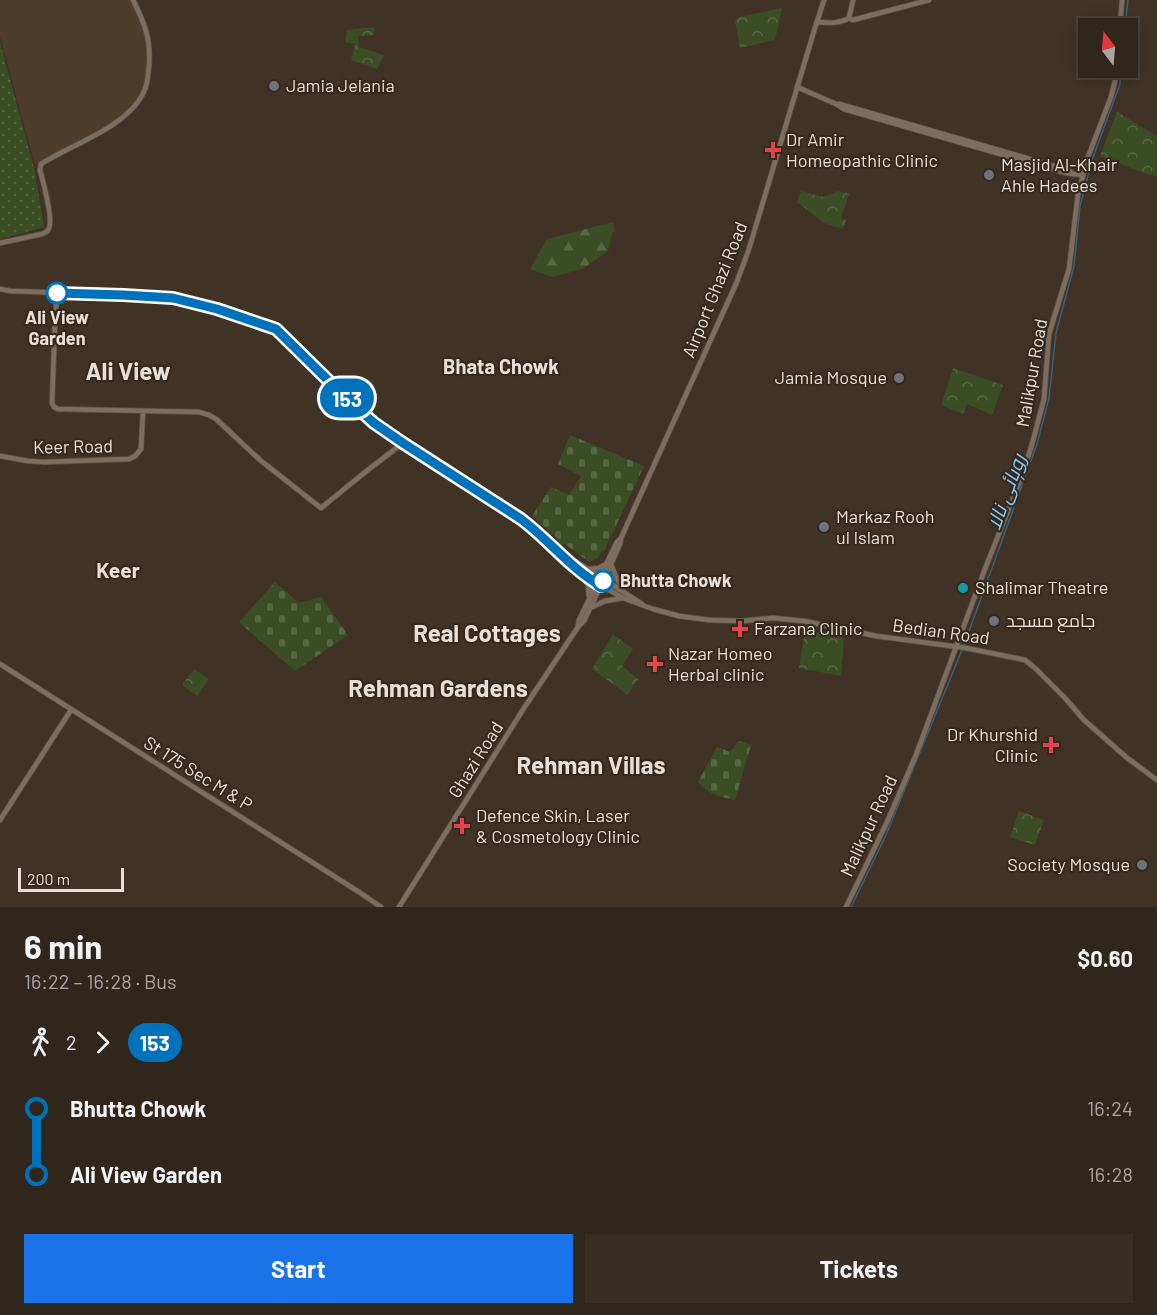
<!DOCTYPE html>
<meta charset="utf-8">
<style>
body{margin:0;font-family:Barlow,Cairo,sans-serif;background:#382e25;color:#f1f3f6;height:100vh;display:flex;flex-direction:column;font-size:22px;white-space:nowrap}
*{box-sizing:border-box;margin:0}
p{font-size:20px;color:#a8a5a3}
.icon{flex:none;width:33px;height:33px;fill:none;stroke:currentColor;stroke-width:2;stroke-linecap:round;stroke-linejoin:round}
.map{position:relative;height:907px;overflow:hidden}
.details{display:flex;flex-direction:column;background:#30261c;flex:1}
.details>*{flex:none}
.badge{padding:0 12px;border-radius:20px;font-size:21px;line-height:39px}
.needle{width:39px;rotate:344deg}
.fabs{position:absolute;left:1078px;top:18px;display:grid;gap:12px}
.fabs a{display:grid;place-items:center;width:60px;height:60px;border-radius:0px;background:#30261c;box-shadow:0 3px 15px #0003,0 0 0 2px #4b433b;font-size:30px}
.scale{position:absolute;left:18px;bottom:15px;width:106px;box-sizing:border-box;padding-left:6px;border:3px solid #e8e0d7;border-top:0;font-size:16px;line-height:21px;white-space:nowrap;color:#e8e0d7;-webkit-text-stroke:4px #36291c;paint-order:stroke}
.map>.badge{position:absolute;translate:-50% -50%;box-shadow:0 0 0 3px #fff}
.legs{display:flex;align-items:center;gap:9px;height:66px;padding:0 24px;font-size:20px}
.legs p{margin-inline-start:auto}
.summary{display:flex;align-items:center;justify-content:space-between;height:102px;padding:0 24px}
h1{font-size:33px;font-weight:700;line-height:45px}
.primary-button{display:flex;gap:12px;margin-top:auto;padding:12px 24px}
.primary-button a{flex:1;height:69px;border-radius:0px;background:#1a73e8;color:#fff;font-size:24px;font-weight:700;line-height:69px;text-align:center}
.primary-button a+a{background:#382e25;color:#f1f3f6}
ul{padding:0 24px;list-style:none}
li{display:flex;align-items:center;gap:21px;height:66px;font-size:22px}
li i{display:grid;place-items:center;width:9px;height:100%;margin:0 8px;background:currentColor}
li i::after{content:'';width:15px;height:15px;margin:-8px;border:4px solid;border-radius:50%;background:#30261c}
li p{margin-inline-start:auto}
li:first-child i{background:linear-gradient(#0000 50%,currentColor 0)}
li:last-child i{background:linear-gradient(currentColor 50%,#0000 0)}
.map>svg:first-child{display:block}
.built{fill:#4e3c2b}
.grass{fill:url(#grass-dots)}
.forest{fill:url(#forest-firs)}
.cemetery{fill:url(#cemetery-stones)}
.park{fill:url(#park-crowns)}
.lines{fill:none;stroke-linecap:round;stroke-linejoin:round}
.stream{stroke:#32637f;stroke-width:1.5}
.tertiary-casing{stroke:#5d5146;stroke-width:6}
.secondary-casing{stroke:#5d5146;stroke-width:6}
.tertiary{stroke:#7c6d5e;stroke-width:4.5}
.secondary{stroke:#7c6d5e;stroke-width:4.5}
.line-1-casing{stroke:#fff;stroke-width:14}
.line-1{stroke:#0072bc;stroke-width:9}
.worship-dot{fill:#6b7280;stroke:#36291c;stroke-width:2}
.health-dot{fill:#e0444e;stroke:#36291c;stroke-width:2}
.stop-1-dot{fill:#fff;stroke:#0072bc;stroke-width:3}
.culture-dot{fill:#0f9aa8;stroke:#36291c;stroke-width:2}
.labels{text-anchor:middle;stroke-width:4.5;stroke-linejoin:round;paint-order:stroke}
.poi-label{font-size:18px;fill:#e8e0d7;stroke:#36291c;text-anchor:start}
.street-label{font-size:18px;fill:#e8e0d7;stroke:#36291c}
.stop-label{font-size:18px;font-weight:bold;fill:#e8e0d7;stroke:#36291c}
.neighbourhood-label{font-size:20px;font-weight:bold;fill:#e8e0d7;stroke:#36291c}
.water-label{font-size:20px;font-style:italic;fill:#7dcaf8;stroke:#36291c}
.quarter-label{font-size:21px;font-weight:bold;fill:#e8e0d7;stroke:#36291c}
.district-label{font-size:24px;font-weight:bold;fill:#e8e0d7;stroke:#36291c}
</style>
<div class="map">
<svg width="1157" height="907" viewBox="0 0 1157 907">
<defs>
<pattern id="grass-dots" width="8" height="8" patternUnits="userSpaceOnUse" patternTransform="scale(1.5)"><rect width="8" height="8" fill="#3a4d24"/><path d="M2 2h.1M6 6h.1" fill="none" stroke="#566643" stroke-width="1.8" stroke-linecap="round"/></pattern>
<pattern id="forest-firs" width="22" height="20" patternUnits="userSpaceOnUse" patternTransform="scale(1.5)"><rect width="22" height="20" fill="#3a4d24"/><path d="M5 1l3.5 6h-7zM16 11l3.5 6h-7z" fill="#566643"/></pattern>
<pattern id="cemetery-stones" width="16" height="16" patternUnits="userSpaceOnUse" patternTransform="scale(1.5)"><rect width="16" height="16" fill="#3a4d24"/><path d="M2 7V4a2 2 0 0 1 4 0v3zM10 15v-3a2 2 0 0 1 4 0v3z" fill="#566643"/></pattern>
<pattern id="park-crowns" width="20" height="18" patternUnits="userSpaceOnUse" patternTransform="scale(1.5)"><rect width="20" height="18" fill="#3a4d24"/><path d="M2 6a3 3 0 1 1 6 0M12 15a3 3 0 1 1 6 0" fill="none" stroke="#566643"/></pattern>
</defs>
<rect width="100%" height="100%" fill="#403325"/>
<path class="built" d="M0,0H131L143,25L147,38V67L144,88L141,96L133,105L115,121L35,165L0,36Z"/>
<path class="grass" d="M0,42L34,168L44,227L0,239Z"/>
<path class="forest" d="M613,222L615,231L612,233L608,251L584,268L552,277L530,269L547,239Z"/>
<path class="cemetery" d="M570,435L644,466L604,551H602L598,558L589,562L565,544L561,546L556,543L559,540L532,516L551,487L569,495L581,476L558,464Z
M275,582L299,603L321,597L348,635L295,671L239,622Z
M741,741L751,745L735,800C720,797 708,794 698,782L717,747L730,752L737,743Z"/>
<path class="park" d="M782,8L775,40L740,48L735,21L739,17Z
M375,27L374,35L358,36L359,47L384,55L377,69L351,60L355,44L345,42L347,30Z
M1117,112L1157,136V176L1149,175L1100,156Z
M801,191L823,197L839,191L849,194L841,218L846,220L843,229L824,223L797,202Z
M953,368L1003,385L992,415L967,404L963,414L941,405Z
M805,629L844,638L841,676L799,668Z
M613,634L633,649L622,666L638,679L628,695L592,669Z
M194,669L209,679L197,696L182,685Z
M1019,811L1044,820L1035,845L1010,837Z"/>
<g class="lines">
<path class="stream" d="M1125,28L1128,0
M964,645L1037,444L1049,398L1056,333L1074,266L1080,206L1092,160L1120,84L1121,68
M851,907L886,835L962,650"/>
<defs>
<path id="tertiary" d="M849,18L853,0
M817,22C828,23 839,24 849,18L853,20L929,0
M1120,28L1122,0
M797,87L836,104L844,109L1066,173L1082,175
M839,104L1068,170L1072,173
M0,243L42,234C46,232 48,232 49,228C53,219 43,181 40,170L41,164C72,144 131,126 145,89C148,82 148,74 149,66C151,39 145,24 133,0
M57,293L55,322L52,403L54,407L58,409L199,412L209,415L216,419L260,460L321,508L364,473L403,443
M0,456L28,461L45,462L129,459L135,456L141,449L143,411
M0,664L359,892L381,907
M0,820L71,710
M846,907L888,820L916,755L985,569L1019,483L1031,448L1044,399L1049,334L1069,269L1078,194L1088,157L1111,97L1115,81L1117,68"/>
<path id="secondary" d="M0,289L11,291L147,296L173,298L228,312L276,329L342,395L374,423L403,443L521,519L533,528L545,540L572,559L642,604
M557,551L578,570L597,583L623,598L653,609L679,616L709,620L742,621L773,618L804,621L876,636L966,648L1025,660L1036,669L1065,698L1084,720L1126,757L1157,780
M611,564L617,579L624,592
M589,569L599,568L606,564
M581,574L588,585L589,596
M592,607L605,601L623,598
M578,627L579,620L617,542L621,538L736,284L749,249L814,31L824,0
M399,907L524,708L578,627L584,621L611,564L620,544L621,538"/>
</defs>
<use href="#tertiary" class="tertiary-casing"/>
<use href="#secondary" class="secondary-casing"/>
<use href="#tertiary" class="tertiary"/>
<use href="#secondary" class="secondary"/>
</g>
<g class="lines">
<defs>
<path id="line-1" d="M57,293L123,295L173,298L217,309L276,329L342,394L374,423L403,443L521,519C549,540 570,568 601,586L603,581"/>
</defs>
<use href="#line-1" class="line-1-casing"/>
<use href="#line-1" class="line-1"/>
</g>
<g class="worship-dot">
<circle cx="274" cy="86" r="6"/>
<circle cx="989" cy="175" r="6"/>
<circle cx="899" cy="378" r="6"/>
<circle cx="824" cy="527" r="6"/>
<circle cx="994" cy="621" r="6"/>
<circle cx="1142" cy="865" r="6"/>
</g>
<g class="health-dot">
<path d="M770 141h6v6h6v6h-6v6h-6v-6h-6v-6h6z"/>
<path d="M737 620h6v6h6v6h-6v6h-6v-6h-6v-6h6z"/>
<path d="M652 655h6v6h6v6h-6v6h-6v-6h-6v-6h6z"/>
<path d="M1048 736h6v6h6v6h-6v6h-6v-6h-6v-6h6z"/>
<path d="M459 817h6v6h6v6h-6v6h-6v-6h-6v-6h6z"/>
</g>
<g class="stop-1-dot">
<circle cx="57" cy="293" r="10"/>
<circle cx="603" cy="581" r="10"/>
</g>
<circle class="culture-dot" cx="963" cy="588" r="6"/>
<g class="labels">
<g class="poi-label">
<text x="286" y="92">Jamia Jelania</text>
<text x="786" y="146">Dr Amir<tspan x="786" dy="21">Homeopathic Clinic</tspan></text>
<text x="1001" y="171">Masjid Al-Khair<tspan x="1001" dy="21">Ahle Hadees</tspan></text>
<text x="887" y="384" text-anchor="end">Jamia Mosque</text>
<text x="836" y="523">Markaz Rooh<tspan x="836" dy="21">ul Islam</tspan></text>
<text x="975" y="594">Shalimar Theatre</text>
<text x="1006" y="627">جامع مسجد</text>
<text x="754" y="635">Farzana Clinic</text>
<text x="668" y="660">Nazar Homeo<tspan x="668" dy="21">Herbal clinic</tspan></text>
<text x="1038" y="741" text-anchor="end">Dr Khurshid<tspan x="1038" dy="21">Clinic</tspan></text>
<text x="476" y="822">Defence Skin, Laser<tspan x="476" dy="21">&amp; Cosmetology Clinic</tspan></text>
<text x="1130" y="871" text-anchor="end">Society Mosque</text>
</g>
<g class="street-label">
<text transform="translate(715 290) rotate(-68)" y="6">Airport Ghazi Road</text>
<text transform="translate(1032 373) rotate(-80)" y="6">Malikpur Road</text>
<text transform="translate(73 447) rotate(-1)" y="6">Keer Road</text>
<text transform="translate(941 632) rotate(8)" y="6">Bedian Road</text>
<text transform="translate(476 760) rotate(-58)" y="6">Ghazi Road</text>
<text transform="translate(198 774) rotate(32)" y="6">St 175 Sec M &amp; P</text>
<text transform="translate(869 826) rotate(-65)" y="6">Malikpur Road</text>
</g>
<g class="stop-label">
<text x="57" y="324">Ali View<tspan x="57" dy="21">Garden</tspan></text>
<text x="620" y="587" text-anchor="start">Bhutta Chowk</text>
</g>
<g class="neighbourhood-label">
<text x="501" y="374">Bhata Chowk</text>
</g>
<g class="water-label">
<text transform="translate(1006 492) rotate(-70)" y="7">روہائی نالا</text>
</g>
<g class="quarter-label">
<text x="118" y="578">Keer</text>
</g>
<g class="district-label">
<text x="128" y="380">Ali View</text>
<text x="487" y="642">Real Cottages</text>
<text x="438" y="697">Rehman Gardens</text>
<text x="591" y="774">Rehman Villas</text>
</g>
</g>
</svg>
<div class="fabs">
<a><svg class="needle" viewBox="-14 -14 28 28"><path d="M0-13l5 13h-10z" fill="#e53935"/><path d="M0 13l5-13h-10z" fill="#a8a5a3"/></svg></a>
</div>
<div class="scale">200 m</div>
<b class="badge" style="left:347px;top:398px;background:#0072bc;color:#fff">153</b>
</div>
<section class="details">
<div class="summary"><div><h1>6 min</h1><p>16:22 – 16:28 · Bus</p></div><b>$0.60</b></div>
<div class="legs"><svg class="icon" aria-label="walk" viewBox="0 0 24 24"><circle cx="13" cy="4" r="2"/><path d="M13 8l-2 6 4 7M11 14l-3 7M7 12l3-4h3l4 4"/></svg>2<svg class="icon" aria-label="forward" viewBox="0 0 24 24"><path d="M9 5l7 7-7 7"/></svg><b class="badge" style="background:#0072bc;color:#fff">153</b></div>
<ul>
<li><i style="color:#0072bc"></i><b>Bhutta Chowk</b><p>16:24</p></li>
<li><i style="color:#0072bc"></i><b>Ali View Garden</b><p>16:28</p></li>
</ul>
<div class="primary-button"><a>Start</a><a>Tickets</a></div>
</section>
